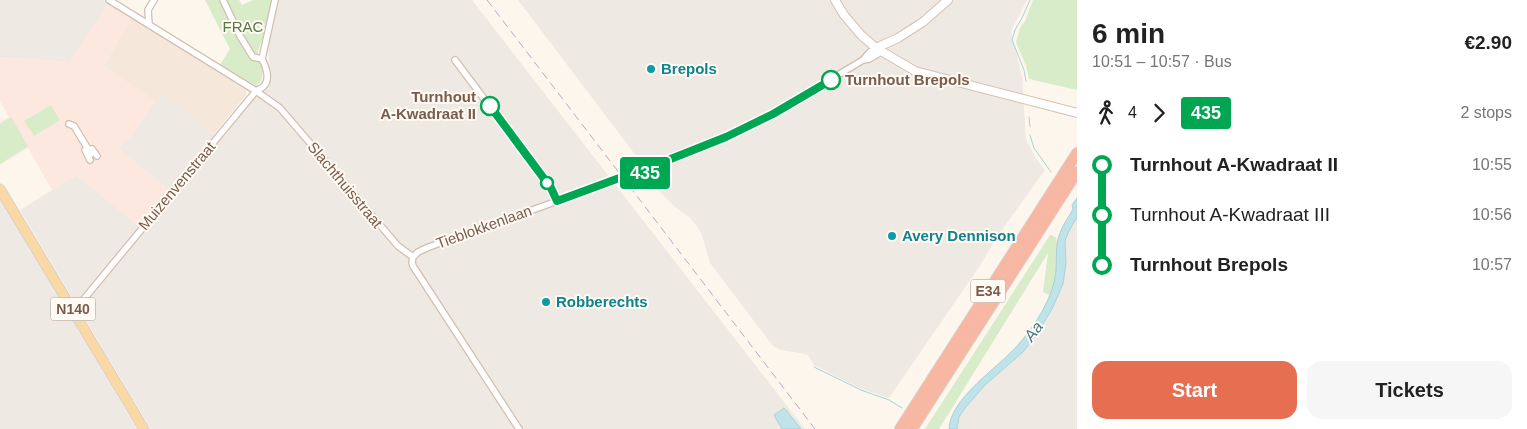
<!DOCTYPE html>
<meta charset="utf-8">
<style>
body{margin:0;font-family:Arial,sans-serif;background:#f6f6f6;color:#222;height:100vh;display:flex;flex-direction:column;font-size:19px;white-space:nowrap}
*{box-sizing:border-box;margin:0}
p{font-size:16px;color:#767676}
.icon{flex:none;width:28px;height:28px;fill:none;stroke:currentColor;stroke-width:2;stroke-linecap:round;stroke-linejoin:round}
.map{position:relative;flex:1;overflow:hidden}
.side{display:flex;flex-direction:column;background:#fff;width:450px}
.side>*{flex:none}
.badge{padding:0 10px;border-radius:4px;font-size:18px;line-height:32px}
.map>.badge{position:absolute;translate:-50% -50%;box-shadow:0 0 0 2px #fff}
.legs{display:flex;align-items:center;gap:8px;height:55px;padding:0 15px;font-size:16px}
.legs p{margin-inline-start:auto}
.head{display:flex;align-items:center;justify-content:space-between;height:85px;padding:0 15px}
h1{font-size:28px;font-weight:800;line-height:38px}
.cta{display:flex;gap:10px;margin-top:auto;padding:10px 15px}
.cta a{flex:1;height:58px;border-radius:15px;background:#e76f51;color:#fff;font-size:20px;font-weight:800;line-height:58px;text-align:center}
.cta a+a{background:#f6f6f6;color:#222}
ul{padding:0 15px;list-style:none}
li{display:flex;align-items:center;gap:18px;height:50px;font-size:19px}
li i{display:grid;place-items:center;width:8px;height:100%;margin:0 6px;background:currentColor}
li i::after{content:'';width:12px;height:12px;margin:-6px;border:4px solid;border-radius:50%;background:#fff}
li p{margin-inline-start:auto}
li:first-child i{background:linear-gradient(#0000 50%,currentColor 0)}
li:last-child i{background:linear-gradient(currentColor 50%,#0000 0)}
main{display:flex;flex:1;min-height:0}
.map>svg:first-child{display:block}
.residential{fill:#f5e8da}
.commercial{fill:#fde8e0}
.industrial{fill:#efe9e4}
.green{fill:#d8ecc9}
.water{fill:#bfe3e8;stroke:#a5d3da}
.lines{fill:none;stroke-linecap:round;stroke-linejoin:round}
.stream{stroke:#a5d3da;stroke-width:1}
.street-casing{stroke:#d1beb0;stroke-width:8}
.secondary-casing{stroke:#d6c0b0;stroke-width:10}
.primary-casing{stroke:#dad1cd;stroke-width:11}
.highway-casing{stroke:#dad1cd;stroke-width:12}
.street{stroke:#fff;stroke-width:5.5}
.secondary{stroke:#fff;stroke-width:8}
.primary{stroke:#fbd9a5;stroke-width:9}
.highway{stroke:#f7b7a3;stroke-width:10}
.rail{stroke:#b9a8c9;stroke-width:1;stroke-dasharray:8 5;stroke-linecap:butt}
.line-1-casing{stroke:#fff;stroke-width:11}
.line-1{stroke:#00a651;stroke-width:8}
.culture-dot{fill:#0f9aa8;stroke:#fffaf3;stroke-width:2}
.stop-1-dot{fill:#fff;stroke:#00a651;stroke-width:2.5}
.labels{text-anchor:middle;stroke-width:4;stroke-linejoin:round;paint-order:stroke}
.shield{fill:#fffaf3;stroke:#a28b7f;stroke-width:1}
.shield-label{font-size:14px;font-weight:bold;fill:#7a5c4d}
.park-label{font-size:15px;fill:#537a41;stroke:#fffaf3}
.culture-label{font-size:15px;font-weight:bold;fill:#0d838f;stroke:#fffaf3;text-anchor:start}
.stop-label{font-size:15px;font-weight:bold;fill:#7a5c4d;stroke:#fffaf3;text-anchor:start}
.street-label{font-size:15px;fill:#7a5c4d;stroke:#fffaf3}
.water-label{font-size:16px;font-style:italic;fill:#437c86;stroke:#fffaf3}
</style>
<main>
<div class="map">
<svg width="1077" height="429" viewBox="0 0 1077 429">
<rect width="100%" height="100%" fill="#fdf6ec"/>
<path class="residential" d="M132,19L246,90V95L214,134L162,94L156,102L103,66Z"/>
<path class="commercial" d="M108,4L132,19L103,66L156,102L131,138L117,147L169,190L139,226L76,175L52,190L28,148L0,165V122L9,117L0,101V57L70,62Z"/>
<path class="industrial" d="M0,0H103L108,4L70,62L0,57Z
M279,0H472L805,429H151L20,210L76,175L139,226L169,190L117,147L131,138L147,113L162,93L221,140L255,98L268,88L271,78L268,48Z
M518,0H1027L1011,31L1022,77L1026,140L1036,158L1045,170L999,234L979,267L889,398L885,397L857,387L814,365L808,355L805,354L781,350L773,346L710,263L702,235L696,225L689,217L675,207L650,182L655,172L650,161H643L637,157Z
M0,198L10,215L137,429H0Z
M1077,217V429H957L959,417L965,408L985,385L1023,352L1048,317L1063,284L1066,263L1065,241L1068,233Z"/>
<path class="green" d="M205,0H239L242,5L253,0H276L257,54L261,56C262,67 266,79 256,86L220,65L230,49Z
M1033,0H1077V90L1029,79L1026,66L1016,42L1020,28L1025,21Z
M51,105L60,120L34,136L24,121Z
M11,117L28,146L0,164V124Z
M1050,235H1052L1056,238C1060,255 1057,280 1049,295L1043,292L1048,253L939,429H925Z"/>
<path class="water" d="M1077,198V217L1068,233L1065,241L1066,263L1063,284L1052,309L1037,334L1023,352L985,385L965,408L959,417L957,429H949C950,398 999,367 1018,345C1036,324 1053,298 1056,271C1057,258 1055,244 1060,233C1063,224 1069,217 1073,209L1072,205Z
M784,408L786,410L801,429H782L774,415Z"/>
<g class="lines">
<path class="stream" d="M1026,81L1024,70L1012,40L1015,30L1022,18L1030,0
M1029,117L1030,127
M1030,135L1034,148L1051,172
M814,367L861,390L889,400L902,408"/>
<defs>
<path id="street" d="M109,0L256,91L280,108L398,246L413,257
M223,0L240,36L253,57L262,59
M149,25L148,10L154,0
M455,60L551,188L557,201
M863,60L870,52L876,48
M69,124L74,126L91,154L90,155L86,150H85L90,160
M92,149L97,156
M630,174C637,168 644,164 653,166
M413,257L418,252L429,247C491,225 553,203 614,180C619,178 624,175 629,175C639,174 646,174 653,166L701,148L773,114L863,60L869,59L881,52
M413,257L412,262L413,266L519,429
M74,311L256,91C258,89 261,89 263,87C271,80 266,66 262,59L275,0"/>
<path id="secondary" d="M835,0L844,15L861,35L876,48L915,71L1077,113
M876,48L898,38L923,22L948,0"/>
<path id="primary" d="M0,189L144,429"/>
<path id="highway" d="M900,429L1077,153
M912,429L1077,172"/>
</defs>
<use href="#street" class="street-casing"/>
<use href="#secondary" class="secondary-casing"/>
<use href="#primary" class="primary-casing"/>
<use href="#highway" class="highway-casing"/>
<use href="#street" class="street"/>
<use href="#secondary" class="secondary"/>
<use href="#primary" class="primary"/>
<use href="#highway" class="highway"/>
<path class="rail" d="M487,0L815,429"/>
</g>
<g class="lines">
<defs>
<path id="line-1" d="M490,106L551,188L557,201L622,177C633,173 644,176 653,166L726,137L773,114L831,80"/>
</defs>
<use href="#line-1" class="line-1-casing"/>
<use href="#line-1" class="line-1"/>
</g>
<g class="culture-dot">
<circle cx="651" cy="69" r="5"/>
<circle cx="892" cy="236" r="5"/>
<circle cx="546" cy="302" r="5"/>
</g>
<g class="stop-1-dot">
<circle cx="831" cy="80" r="9"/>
<circle cx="490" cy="106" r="9"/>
<circle cx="547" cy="183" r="6"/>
</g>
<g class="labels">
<g class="shield">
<rect x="970.5" y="279.5" width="35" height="23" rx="4"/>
<rect x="50.5" y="297.5" width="45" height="23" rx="4"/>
</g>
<g class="shield-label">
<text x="988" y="296">E34</text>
<text x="73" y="314">N140</text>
</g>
<g class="park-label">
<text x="243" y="32">FRAC</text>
</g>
<g class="culture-label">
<text x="661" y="74">Brepols</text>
<text x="902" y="241">Avery Dennison</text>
<text x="556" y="307">Robberechts</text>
</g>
<g class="stop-label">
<text x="845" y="85">Turnhout Brepols</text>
<text x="476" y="102" text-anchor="end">Turnhout<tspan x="476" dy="17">A-Kwadraat II</tspan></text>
</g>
<g class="street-label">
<text transform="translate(345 185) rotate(50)" y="5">Slachthuisstraat</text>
<text transform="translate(177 186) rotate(-50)" y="5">Muizenvenstraat</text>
<text transform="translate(484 227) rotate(-20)" y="5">Tieblokkenlaan</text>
</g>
<g class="water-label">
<text transform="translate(1033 331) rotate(-54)" y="6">Aa</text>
</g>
</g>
</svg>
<b class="badge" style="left:645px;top:173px;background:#00a651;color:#fff">435</b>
</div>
<section class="side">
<div class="head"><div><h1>6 min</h1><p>10:51 – 10:57 · Bus</p></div><b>€2.90</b></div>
<div class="legs"><svg class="icon" aria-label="walk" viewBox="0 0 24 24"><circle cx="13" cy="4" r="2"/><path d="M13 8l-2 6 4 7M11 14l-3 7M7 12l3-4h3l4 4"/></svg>4<svg class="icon" aria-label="forward" viewBox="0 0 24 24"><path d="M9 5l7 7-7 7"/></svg><b class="badge" style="background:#00a651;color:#fff">435</b><p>2 stops</p></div>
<ul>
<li><i style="color:#00a651"></i><b>Turnhout A-Kwadraat II</b><p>10:55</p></li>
<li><i style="color:#00a651"></i><span>Turnhout A-Kwadraat III</span><p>10:56</p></li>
<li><i style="color:#00a651"></i><b>Turnhout Brepols</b><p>10:57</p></li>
</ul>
<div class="cta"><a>Start</a><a>Tickets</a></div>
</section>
</main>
